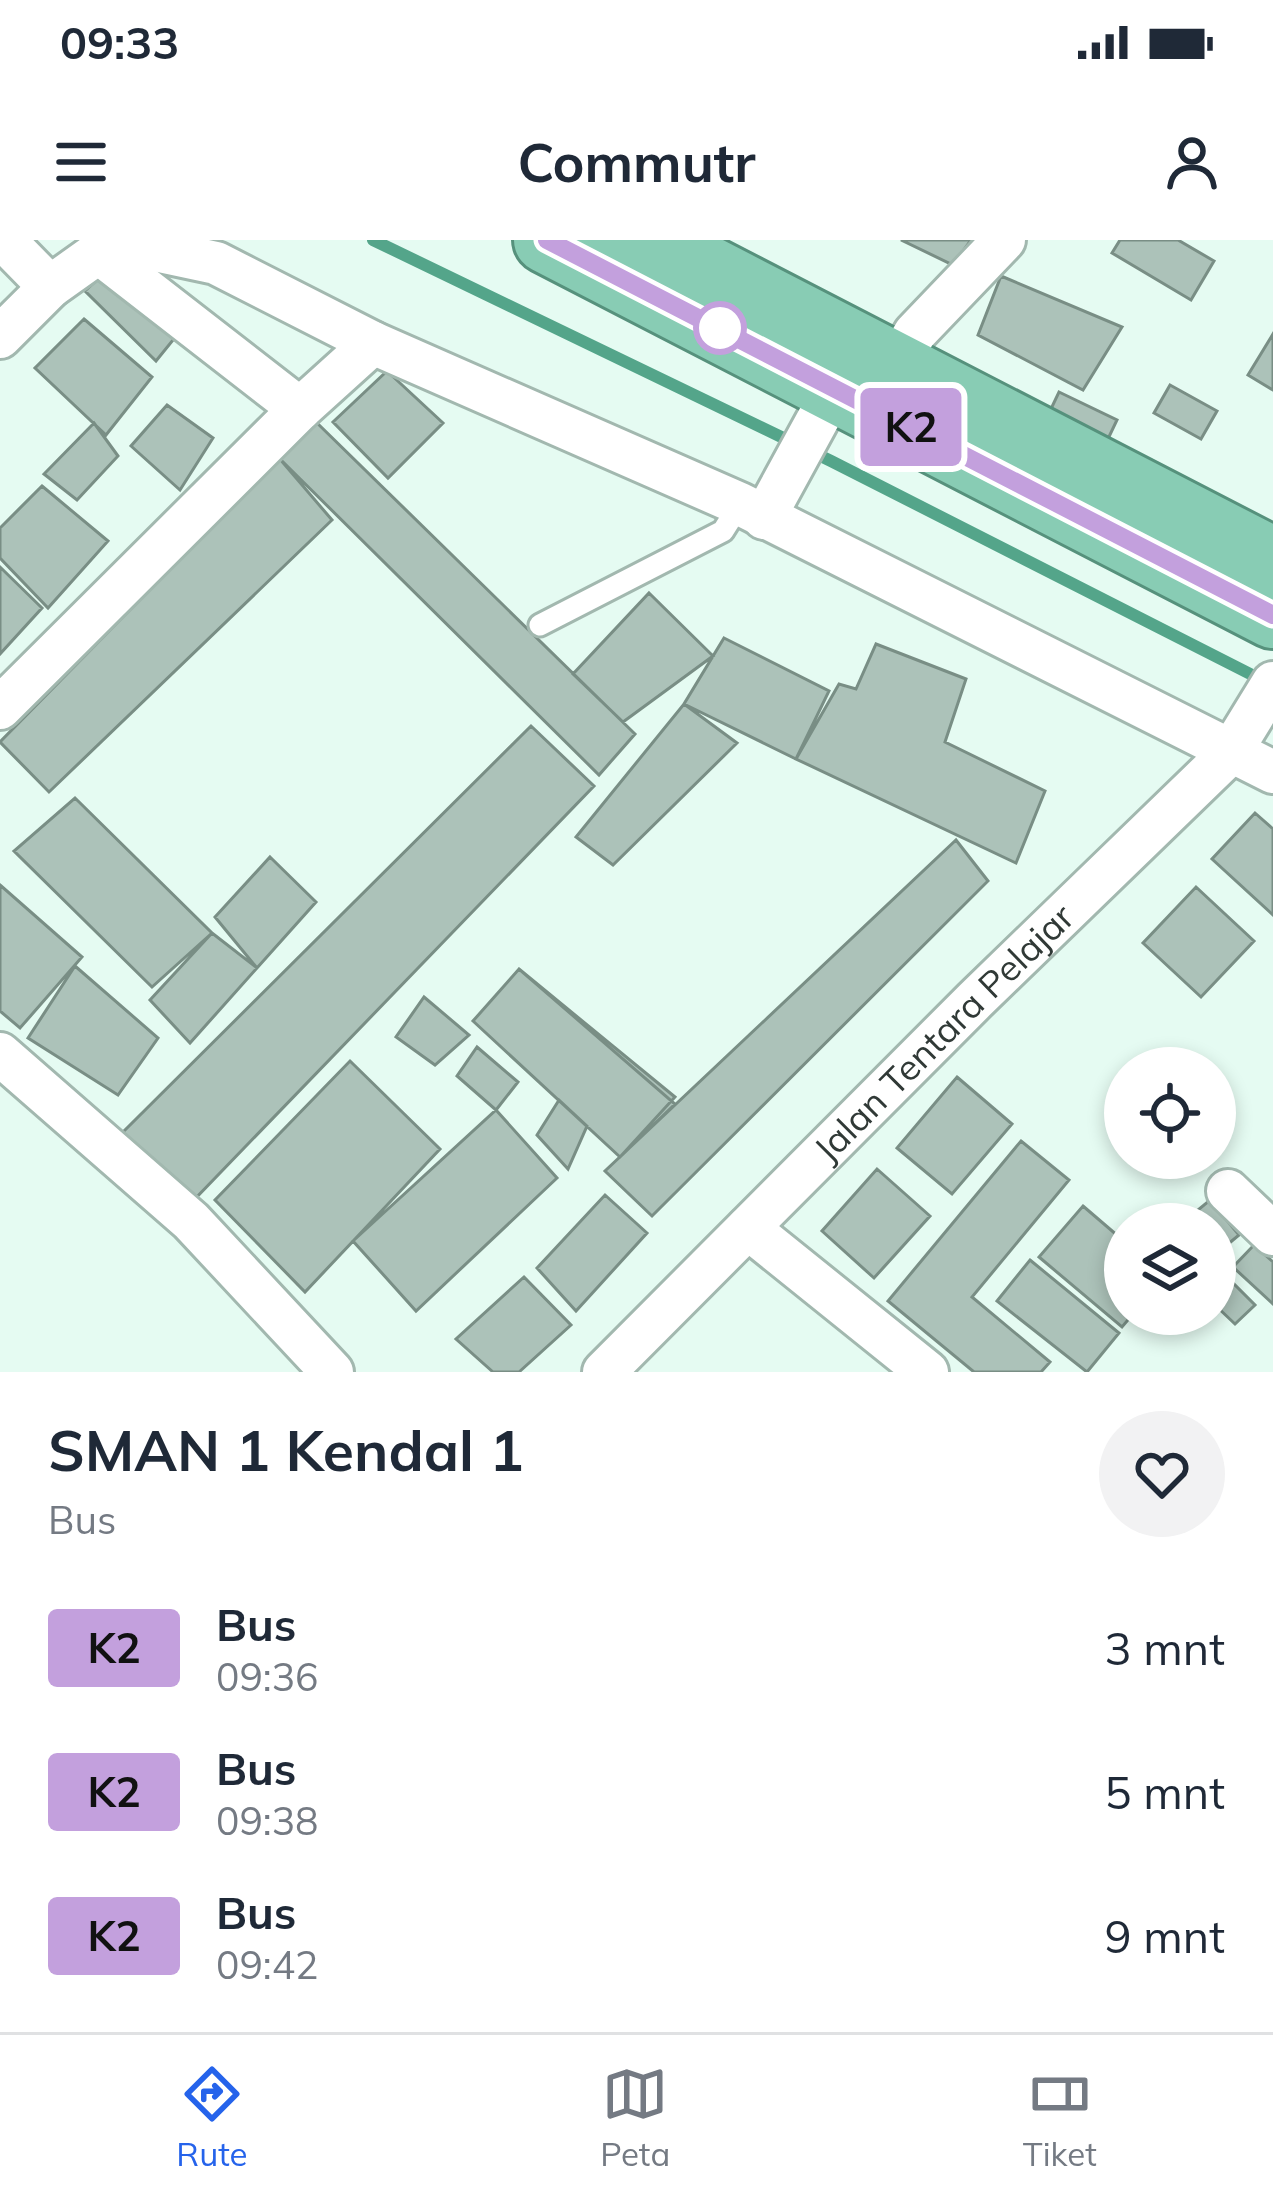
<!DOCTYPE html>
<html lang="id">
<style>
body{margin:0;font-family:Mulish,sans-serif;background:#f2f2f3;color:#1f2937;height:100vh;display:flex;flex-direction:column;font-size:45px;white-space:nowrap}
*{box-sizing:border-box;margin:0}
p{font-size:39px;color:#747a83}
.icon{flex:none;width:66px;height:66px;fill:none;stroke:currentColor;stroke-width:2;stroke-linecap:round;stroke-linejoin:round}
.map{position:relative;height:1132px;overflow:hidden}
.sheet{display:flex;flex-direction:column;background:#fff;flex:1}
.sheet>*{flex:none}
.badge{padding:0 24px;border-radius:9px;font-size:42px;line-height:78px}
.fabs{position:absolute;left:1104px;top:807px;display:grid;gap:24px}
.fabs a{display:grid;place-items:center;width:132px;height:132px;border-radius:50%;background:#fff;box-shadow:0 6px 18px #0003;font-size:60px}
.map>.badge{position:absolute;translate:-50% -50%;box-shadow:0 0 0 6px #fff}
.round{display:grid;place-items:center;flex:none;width:126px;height:126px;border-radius:63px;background:#f2f2f3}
.summary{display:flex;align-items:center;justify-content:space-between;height:204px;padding:0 48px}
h1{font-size:57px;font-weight:700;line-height:90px}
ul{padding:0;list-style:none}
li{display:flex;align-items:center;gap:36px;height:144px;padding:0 48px}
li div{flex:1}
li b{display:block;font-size:45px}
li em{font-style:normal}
li .badge{min-width:132px;font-weight:700;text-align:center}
.status{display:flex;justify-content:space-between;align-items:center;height:84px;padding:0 60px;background:#fff;direction:ltr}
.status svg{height:33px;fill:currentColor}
header{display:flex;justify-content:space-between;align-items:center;height:156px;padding:0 48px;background:#fff;font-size:54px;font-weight:700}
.dock{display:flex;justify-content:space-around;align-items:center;height:168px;border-top:3px solid #e0e1e3;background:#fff;font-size:33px;color:#747a83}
.dock a{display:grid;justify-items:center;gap:6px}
.dock .selected{color:#2563eb}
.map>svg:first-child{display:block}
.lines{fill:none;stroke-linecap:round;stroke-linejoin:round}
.stream{stroke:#54a58a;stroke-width:12}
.building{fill:#acc2b9;stroke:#798e85;stroke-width:3}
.service-casing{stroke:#a2b8af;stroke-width:27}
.minor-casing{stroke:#a2b8af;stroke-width:48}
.trunk-casing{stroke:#56917c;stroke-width:72}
.service{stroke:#fff;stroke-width:21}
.minor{stroke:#fff;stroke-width:42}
.trunk{stroke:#88ccb4;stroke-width:66}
.line-casing{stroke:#fff;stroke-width:27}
.line{stroke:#c3a0dd;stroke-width:18}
.stop-dot{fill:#fff;stroke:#c3a0dd;stroke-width:6}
.labels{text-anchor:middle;stroke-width:9;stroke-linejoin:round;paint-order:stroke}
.street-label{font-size:36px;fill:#303936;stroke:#e5fbf2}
</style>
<div class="status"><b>09:33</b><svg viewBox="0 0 49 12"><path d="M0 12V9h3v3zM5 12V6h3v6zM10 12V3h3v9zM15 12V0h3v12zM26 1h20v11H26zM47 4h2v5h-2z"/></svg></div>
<header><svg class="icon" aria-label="menu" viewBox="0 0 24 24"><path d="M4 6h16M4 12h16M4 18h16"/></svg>Commutr<svg class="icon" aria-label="person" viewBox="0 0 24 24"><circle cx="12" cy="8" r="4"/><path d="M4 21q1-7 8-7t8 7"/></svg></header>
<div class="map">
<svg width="1273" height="1132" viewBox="0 0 1273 1132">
<rect width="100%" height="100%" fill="#e5fbf2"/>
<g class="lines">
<path class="stream" d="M373,0L831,221L1266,442"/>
</g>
<path class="building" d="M901,0H971L953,25Z
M1120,0H1178L1214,21L1191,60L1112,13Z
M117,21L186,84L156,121L85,51Z
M1001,36L1122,87L1083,150L978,95Z
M84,79L152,137L106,195L35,128Z
M1273,94V150L1248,135Z
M387,131L443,183L388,238L333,182Z
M1170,145L1217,171L1201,199L1154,173Z
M1059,152L1117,180L1107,201L1049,173Z
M167,165L213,198L180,250L131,206Z
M315,181L635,494L599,535L279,218Z
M94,183L118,216L77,260L44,234Z
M279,218L332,280L49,552L0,502Z
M42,246L108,301L48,368L0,318V288Z
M0,327L42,368L0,414Z
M649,353L713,416L623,482L573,434Z
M724,398L829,451L796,519L684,464Z
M876,404L966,439L945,502L1045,551L1016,623L796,519L839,444L856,449Z
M684,464L737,503L613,625L576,597Z
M531,486L594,546L190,964L123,892Z
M75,558L212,693L152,747L14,611Z
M1255,573L1273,589V675L1212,619Z
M956,600L988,641L652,976L605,931Z
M270,617L316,662L257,728L215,677Z
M0,645L82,717L20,788L0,771Z
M1196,647L1254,701L1201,757L1143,703Z
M212,693L257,728L190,803L150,760Z
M75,726L158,798L118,855L28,798Z
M519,729L675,857L620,917L473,781Z
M519,729L675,864L620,917L473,781Z
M424,757L469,795L435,825L396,797Z
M477,807L518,842L496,870L457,836Z
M350,821L440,909L305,1052L215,960Z
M957,837L1012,884L952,954L897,908Z
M559,860L587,886L568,929L537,895Z
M496,870L557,938L416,1071L353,1001Z
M1021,901L1069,940L972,1057L1050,1122L1041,1132H974L888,1061Z
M877,929L930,976L874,1038L822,991Z
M605,955L647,993L576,1071L537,1028Z
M1210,960L1239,995L1215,1015V984H1181Z
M1083,966L1125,1002V1074H1133L1122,1087L1039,1017Z
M1254,1005L1273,1022V1064L1233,1027Z
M1030,1020L1119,1093L1087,1132L997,1061Z
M1217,1027L1255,1065L1235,1084L1215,1065Z
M524,1037L571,1085L519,1132H493L456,1099Z"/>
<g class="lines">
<defs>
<path id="service" d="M540,385L723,291L740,264"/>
<g id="minor">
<path d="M4,0L50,47"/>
<path d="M108,0L216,23L373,103L740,264L1273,532"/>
<path d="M99,13L300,169"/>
<path d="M0,97L50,47L116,0"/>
<path d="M895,126L915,93L1004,0"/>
<path d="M764,278L835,148"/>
<path d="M0,468L300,169L373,103"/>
<path d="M0,814L191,981L332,1132"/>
<path d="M1228,951L1273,994"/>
<path d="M748,988L927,1132"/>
<path id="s1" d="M604,1132L975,760L1230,513L1273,443"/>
</g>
<path id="trunk" d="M547,0L1273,375
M651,0L1273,321"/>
</defs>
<use href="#service" class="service-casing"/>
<use href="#minor" class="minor-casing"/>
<use href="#trunk" class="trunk-casing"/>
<use href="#service" class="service"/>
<use href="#minor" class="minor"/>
<use href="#trunk" class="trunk"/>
</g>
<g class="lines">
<defs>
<path id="line" d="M547,0L1273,375"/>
</defs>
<use href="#line" class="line-casing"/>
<use href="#line" class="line"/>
</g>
<circle class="stop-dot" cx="720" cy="88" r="24"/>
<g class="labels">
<g class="street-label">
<text dy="13" stroke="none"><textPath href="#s1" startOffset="480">Jalan Tentara Pelajar</textPath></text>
</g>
</g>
</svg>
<div class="fabs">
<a><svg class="icon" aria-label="locate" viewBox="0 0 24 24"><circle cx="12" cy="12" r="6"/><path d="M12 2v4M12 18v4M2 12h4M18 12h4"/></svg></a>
<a><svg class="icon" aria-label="layers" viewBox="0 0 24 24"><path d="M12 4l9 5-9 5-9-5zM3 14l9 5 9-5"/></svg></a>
</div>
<b class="badge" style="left:911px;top:187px;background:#c3a0dd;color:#111">K2</b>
</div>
<section class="sheet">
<div class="summary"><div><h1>SMAN 1 Kendal 1</h1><p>Bus</p></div><a class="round"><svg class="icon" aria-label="heart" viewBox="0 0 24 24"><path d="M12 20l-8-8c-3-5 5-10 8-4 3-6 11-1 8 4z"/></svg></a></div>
<ul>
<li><span class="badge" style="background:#c3a0dd;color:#111">K2</span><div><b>Bus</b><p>09:36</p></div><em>3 mnt</em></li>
<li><span class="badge" style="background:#c3a0dd;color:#111">K2</span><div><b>Bus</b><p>09:38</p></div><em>5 mnt</em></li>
<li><span class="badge" style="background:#c3a0dd;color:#111">K2</span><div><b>Bus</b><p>09:42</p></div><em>9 mnt</em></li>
</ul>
</section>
<nav class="dock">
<a class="selected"><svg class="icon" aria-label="directions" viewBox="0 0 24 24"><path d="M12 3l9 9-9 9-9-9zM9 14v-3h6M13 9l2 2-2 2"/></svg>Rute</a>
<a><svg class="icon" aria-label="map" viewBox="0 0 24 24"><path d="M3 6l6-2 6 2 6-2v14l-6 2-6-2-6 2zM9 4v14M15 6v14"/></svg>Peta</a>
<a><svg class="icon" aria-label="tickets" viewBox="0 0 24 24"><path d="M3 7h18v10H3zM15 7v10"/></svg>Tiket</a>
</nav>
